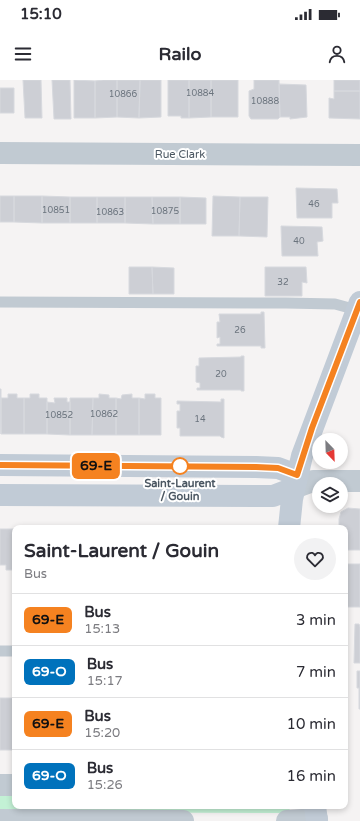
<!DOCTYPE html>
<style>
body{margin:0;font-family:"Varela Round",sans-serif;background:#f2f2f3;color:#2b2b33;height:100vh;display:flex;flex-direction:column;font-size:15px;white-space:nowrap}
*{box-sizing:border-box;margin:0}
p{font-size:13px;color:#7c7c81}
.icon{flex:none;width:22px;height:22px;fill:none;stroke:currentColor;stroke-width:2;stroke-linecap:round;stroke-linejoin:round}
.map{position:relative;flex:1;overflow:hidden}
.sheet{position:absolute;left:12px;top:445px;width:336px;height:284px;display:flex;flex-direction:column;background:#fff;border-radius:8px;box-shadow:0 2px 6px #0003}
.sheet>*{flex:none}
.badge{padding:0 8px;border-radius:6px;font-size:14px;line-height:26px}
.needle{width:26px;rotate:157deg}
.tools{position:absolute;left:312px;top:353px;display:grid;gap:8px}
.tools a{display:grid;place-items:center;width:36px;height:36px;border-radius:50%;background:#fff;box-shadow:0 2px 6px #0003;font-size:20px}
.map>.badge{position:absolute;translate:-50% -50%;box-shadow:0 0 0 2px #fff}
.round{display:grid;place-items:center;flex:none;width:42px;height:42px;border-radius:21px;background:#f2f2f3}
.headline{display:flex;align-items:center;justify-content:space-between;height:68px;padding:0 12px}
h1{font-size:19px;font-weight:700;line-height:30px}
ul{padding:0;list-style:none}
li{display:flex;align-items:center;gap:12px;height:52px;padding:0 12px;border-top:1px solid #e1e1e2}
li div{flex:1}
li b{display:block;font-size:15px}
li em{font-style:normal}
li .badge{min-width:44px;font-weight:700;text-align:center}
.status{display:flex;justify-content:space-between;align-items:center;height:28px;padding:0 20px;background:#fff;direction:ltr}
.status svg{height:11px;fill:currentColor}
header{display:flex;justify-content:space-between;align-items:center;height:52px;padding:0 12px;background:#fff;font-size:18px;font-weight:700}
.map>svg:first-child{display:block}
.green{fill:#c3f1d5}
.building{fill:#cdcfd5;stroke:#d7d9de}
.lines{fill:none;stroke-linecap:round;stroke-linejoin:round}
.lane{stroke:#c1cad2;stroke-width:11}
.street{stroke:#c1cad2;stroke-width:22}
.secondary{stroke:#c1cbd6;stroke-width:22}
.line-casing{stroke:#fff;stroke-width:9}
.line{stroke:#f58220;stroke-width:6}
.stop-dot{fill:#fff;stroke:#f58220;stroke-width:2}
.labels{text-anchor:middle;stroke-width:4;stroke-linejoin:round;paint-order:stroke}
.number-label{font-size:9px;fill:#6b747e}
.street-label{font-size:11px;fill:#4a5661;stroke:#fff}
.stop-label{font-size:11px;font-weight:bold;fill:#4a5661;stroke:#fff}
</style>
<div class="status"><b>15:10</b><svg viewBox="0 0 49 12"><path d="M0 12V9h3v3zM5 12V6h3v6zM10 12V3h3v9zM15 12V0h3v12zM26 1h20v11H26zM47 4h2v5h-2z"/></svg></div>
<header><svg class="icon" aria-label="menu" viewBox="0 0 24 24"><path d="M4 6h16M4 12h16M4 18h16"/></svg>Railo<svg class="icon" aria-label="person" viewBox="0 0 24 24"><circle cx="12" cy="8" r="4"/><path d="M4 21q1-7 8-7t8 7"/></svg></header>
<div class="map">
<svg width="360" height="741" viewBox="0 0 360 741">
<rect width="100%" height="100%" fill="#f5f3f3"/>
<path class="green" d="M0,714H15V726H291L289,731L281,733L0,732Z"/>
<path class="building" d="M23,0H41L42,38H25Z
M52,0H70L71,39H54Z
M74,0L95,1V38H74Z
M103,0H117V37L95,38V1Z
M117,0H140L139,38L117,37Z
M140,0H161V37L139,38Z
M168,0H189V38H181V36H168Z
M189,0H211V37L189,38Z
M211,0H238V37H211Z
M254,0H279L280,37L278,39H251L249,36V11L254,9Z
M334,0H360V11H334Z
M279,4L306,5L307,37L290,39V37H280Z
M0,8H14V33H0Z
M334,11H360V39L329,38V18L334,19Z
M296,108L337,109L338,123H332V138H297Z
M0,116H14V142H0Z
M14,116H42V143L14,142Z
M42,116L70,117V143H42Z
M213,116L240,117L239,156H212Z
M70,117H97V143H70Z
M97,117H125V143H97Z
M125,117H152L153,144L125,143Z
M152,117H180V144H153Z
M180,117L206,118V144H180Z
M240,117H268L267,157L239,156Z
M281,146L322,147L323,161L317,162L318,176H282Z
M129,187H152L153,214H129Z
M152,187L174,188V214H153Z
M265,187H306L307,203L302,202V216H265Z
M261,232H264L265,268H261V266H217V264H220V257L217,258V242H220L219,234H261Z
M241,276H244V311H241V310H197V308H200V303L196,302V286H199V278L241,277Z
M0,309H1V354Z
M8,314H17V318H24V354H1V318H8Z
M30,314H39V318H47V354H24V318H30Z
M99,314L109,315V318H116V355H92L93,318H99Z
M132,314V318H139V355H116V318L121,319L122,315Z
M145,314H155V318H161V355H139V318L145,319Z
M54,318H67V322H70V355L47,354V322L55,323Z
M70,318H93L92,355H70Z
M221,319H224V358L221,357L220,356H180V348H177V331H180V324H177V321L221,322Z
M348,428L360,429V470H345V447L339,446V439L341,432Z
M0,449H15L14,490H6V485H0Z
M345,484H360V527H347Z
M355,544H359L360,547V583H354Z
M357,591H360V629H359V608H357Z
M0,618H15V670H0Z"/>
<g class="lines">
<path class="lane" d="M0,222L286,223L335,224L357,230
M0,571H15"/>
<path class="street" d="M0,73L360,75
M294,408L313,401H360
M0,705H15
M0,740L183,741
M287,741L317,739"/>
<path class="secondary" d="M0,385L256,387L278,388L297,395
M0,415L273,416L294,408
M289,448L292,419L302,376L360,222
M315,726L317,741"/>
</g>
<g class="lines">
<defs>
<path id="line" d="M0,385L256,387L278,388L297,395L312,348L360,222"/>
</defs>
<use href="#line" class="line-casing"/>
<use href="#line" class="line"/>
</g>
<circle class="stop-dot" cx="180" cy="386" r="8"/>
<g class="labels">
<g class="number-label">
<text x="200" y="16">10884</text>
<text x="123" y="17">10866</text>
<text x="265" y="24">10888</text>
<text x="314" y="127">46</text>
<text x="56" y="133">10851</text>
<text x="165" y="134">10875</text>
<text x="110" y="135">10863</text>
<text x="299" y="164">40</text>
<text x="283" y="205">32</text>
<text x="240" y="253">26</text>
<text x="221" y="297">20</text>
<text x="104" y="337">10862</text>
<text x="59" y="338">10852</text>
<text x="200" y="342">14</text>
</g>
<g class="street-label">
<text x="180" y="78">Rue Clark</text>
</g>
<g class="stop-label">
<text x="180" y="407">Saint-Laurent<tspan x="180" dy="13">/ Gouin</tspan></text>
</g>
</g>
</svg>
<div class="tools">
<a><svg class="needle" viewBox="-14 -14 28 28"><path d="M0-13l5 13h-10z" fill="#e53935"/><path d="M0 13l5-13h-10z" fill="#7c7c81"/></svg></a>
<a><svg class="icon" aria-label="layers" viewBox="0 0 24 24"><path d="M12 4l9 5-9 5-9-5zM3 14l9 5 9-5"/></svg></a>
</div>
<b class="badge" style="left:96px;top:386px;background:#f58220;color:#111">69-E</b>
<section class="sheet">
<div class="headline"><div><h1>Saint-Laurent / Gouin</h1><p>Bus</p></div><a class="round"><svg class="icon" aria-label="heart" viewBox="0 0 24 24"><path d="M12 20l-8-8c-3-5 5-10 8-4 3-6 11-1 8 4z"/></svg></a></div>
<ul>
<li><span class="badge" style="background:#f58220;color:#111">69-E</span><div><b>Bus</b><p>15:13</p></div><em>3 min</em></li>
<li><span class="badge" style="background:#0072bc;color:#fff">69-O</span><div><b>Bus</b><p>15:17</p></div><em>7 min</em></li>
<li><span class="badge" style="background:#f58220;color:#111">69-E</span><div><b>Bus</b><p>15:20</p></div><em>10 min</em></li>
<li><span class="badge" style="background:#0072bc;color:#fff">69-O</span><div><b>Bus</b><p>15:26</p></div><em>16 min</em></li>
</ul>
</section>
</div>
